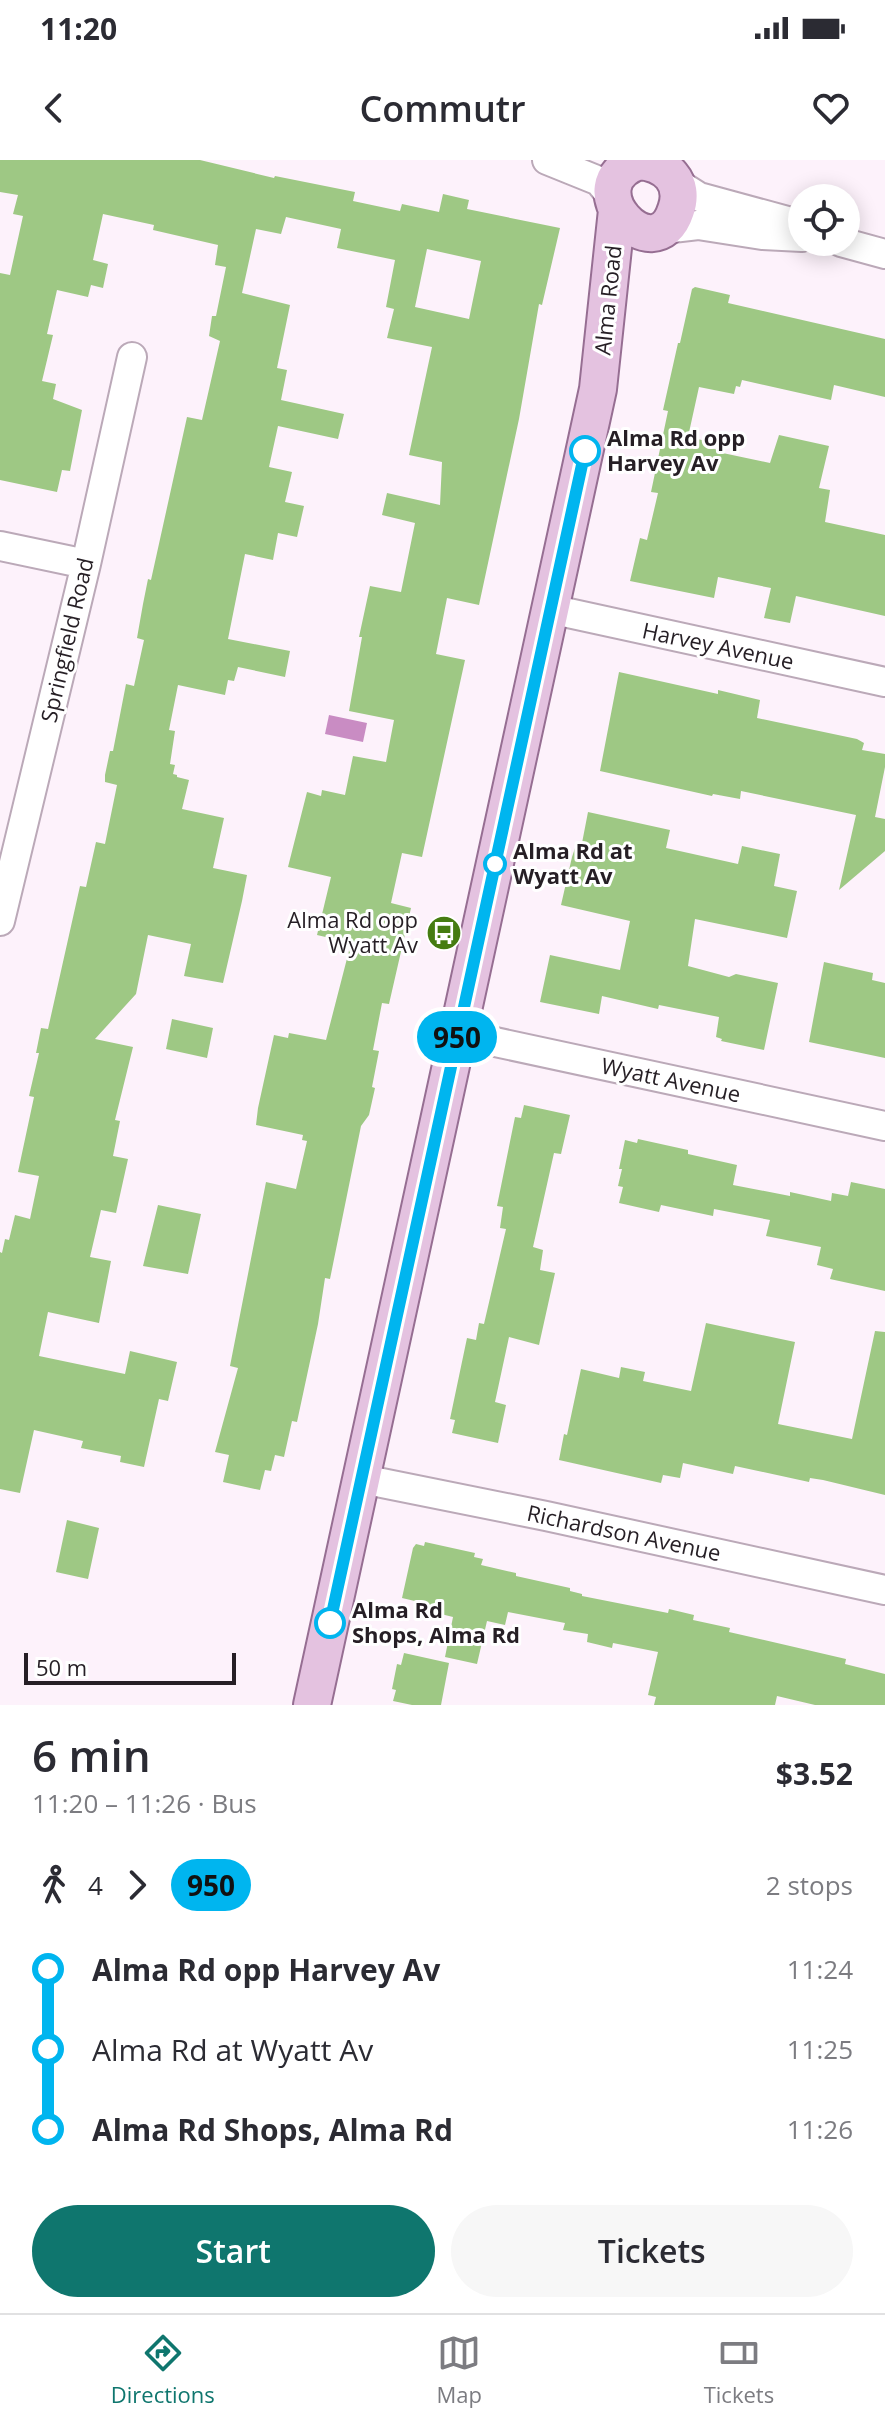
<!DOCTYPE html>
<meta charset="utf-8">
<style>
body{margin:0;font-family:"Open Sans",sans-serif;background:#f7f7f7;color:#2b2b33;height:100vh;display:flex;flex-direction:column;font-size:30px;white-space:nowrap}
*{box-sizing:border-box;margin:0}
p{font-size:26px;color:#7c7c81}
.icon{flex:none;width:44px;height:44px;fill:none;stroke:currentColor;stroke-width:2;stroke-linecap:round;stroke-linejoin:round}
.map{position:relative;height:1545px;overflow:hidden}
.drawer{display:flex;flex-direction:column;background:#fff;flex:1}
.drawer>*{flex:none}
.badge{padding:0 16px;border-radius:26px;font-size:28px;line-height:52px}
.buttons{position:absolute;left:788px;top:24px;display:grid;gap:16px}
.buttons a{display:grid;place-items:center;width:72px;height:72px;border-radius:50%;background:#fff;box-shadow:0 4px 20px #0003;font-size:40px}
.scale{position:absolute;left:24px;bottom:20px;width:212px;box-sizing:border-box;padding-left:8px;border:4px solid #261f25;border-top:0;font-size:22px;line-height:28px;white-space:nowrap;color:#261f25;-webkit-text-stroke:6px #fff;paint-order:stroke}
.map>.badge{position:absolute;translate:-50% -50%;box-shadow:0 0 0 4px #fff}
.legs{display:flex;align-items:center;gap:12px;height:88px;padding:0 32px;font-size:26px}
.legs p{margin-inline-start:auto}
.summary{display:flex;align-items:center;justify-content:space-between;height:136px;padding:0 32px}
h1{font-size:44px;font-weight:600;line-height:60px}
.button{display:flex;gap:16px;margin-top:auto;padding:16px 32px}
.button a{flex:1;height:92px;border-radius:48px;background:#0f766e;color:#fff;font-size:32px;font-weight:600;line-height:92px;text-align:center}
.button a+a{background:#f7f7f7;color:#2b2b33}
ul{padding:0 32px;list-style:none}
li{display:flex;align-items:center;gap:28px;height:80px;font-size:30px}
li i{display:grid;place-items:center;width:12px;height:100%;margin:0 10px;background:currentColor}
li i::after{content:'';width:20px;height:20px;margin:-10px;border:6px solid;border-radius:50%;background:#fff}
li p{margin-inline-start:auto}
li:first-child i{background:linear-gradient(#0000 50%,currentColor 0)}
li:last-child i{background:linear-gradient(currentColor 50%,#0000 0)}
.status{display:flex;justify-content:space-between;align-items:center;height:56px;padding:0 40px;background:#fff;direction:ltr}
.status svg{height:22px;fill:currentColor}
header{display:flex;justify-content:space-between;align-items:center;height:104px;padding:0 32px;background:#fff;font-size:36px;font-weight:600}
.tabs{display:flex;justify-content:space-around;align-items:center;height:112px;border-top:2px solid #e1e1e2;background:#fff;font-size:22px;color:#7c7c81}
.tabs a{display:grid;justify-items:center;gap:4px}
.tabs .active{color:#0f766e}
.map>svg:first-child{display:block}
.water{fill:#c98cc3}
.building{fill:#9ec884;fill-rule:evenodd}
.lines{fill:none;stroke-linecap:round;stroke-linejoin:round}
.minor-casing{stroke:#bba9b8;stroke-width:32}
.major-casing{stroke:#966e92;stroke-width:40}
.minor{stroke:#fff;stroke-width:28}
.major{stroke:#e4c2e0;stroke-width:36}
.line-1-casing{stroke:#fff;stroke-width:18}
.line-1{stroke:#00b5ef;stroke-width:12}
.stop-1-dot{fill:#fff;stroke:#00b5ef;stroke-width:4}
.labels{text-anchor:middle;stroke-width:6;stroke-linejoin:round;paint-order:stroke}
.street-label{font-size:22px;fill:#261f25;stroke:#fff}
.stop-label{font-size:22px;font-weight:bold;fill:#261f25;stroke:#fff;text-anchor:start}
.poi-label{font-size:22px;fill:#261f25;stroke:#fff;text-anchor:end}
</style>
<div class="status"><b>11:20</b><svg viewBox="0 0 49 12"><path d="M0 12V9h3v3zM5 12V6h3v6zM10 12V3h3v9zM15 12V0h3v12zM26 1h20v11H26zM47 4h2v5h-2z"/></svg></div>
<header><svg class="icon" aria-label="back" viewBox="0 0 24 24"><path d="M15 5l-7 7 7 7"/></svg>Commutr<svg class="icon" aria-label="heart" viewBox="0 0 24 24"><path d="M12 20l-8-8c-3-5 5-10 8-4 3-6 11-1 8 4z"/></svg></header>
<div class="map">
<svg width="885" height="1545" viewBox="0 0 885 1545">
<rect width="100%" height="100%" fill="#fdf2fb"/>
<path class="water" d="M329,555L367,563L363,582L325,574Z"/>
<path class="building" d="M0,0H200L274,18L275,16L355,32L353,41L400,51L402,44L439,52L443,34L469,40L467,49L560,68L542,145L539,144L519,259L479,445L447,438L436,494L465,500L422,697L402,693L391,743L411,748L389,844L382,843L373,890L379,891L372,927L375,928L369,955L361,966L330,1119L325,1118L318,1164L297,1262L292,1261L284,1297L275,1295L271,1311L265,1310L260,1330L223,1322L229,1295L215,1292L238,1208L230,1206L266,1022L296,1029L307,981L302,980L303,975L256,965L258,948L274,875L288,878L289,873L326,880L351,783L317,775L331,717L288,707L307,632L321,636L322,630L345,635L353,596L386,602L394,560L349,551L362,477H359L370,426L401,432L415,363L382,355L387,333L440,345L442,302L409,295L432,187L387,178L394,149L386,147L395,100L337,88L341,69L286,57L281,74L256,69L242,133L290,145L277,208L287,210L281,240L344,254L338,279L278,266L269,307L292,312L285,342L304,346L297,377L278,373L273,400L245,394L228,479L290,491L285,517L238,507L234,521L228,520L225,535L178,525L169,570L175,571L170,604L175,605L173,614L177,615V617L189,620L182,649L224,658L213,708L247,715L242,741L223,823L184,816L191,784L148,775L136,834L95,879L133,887L115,960L120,961L113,996L128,999L116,1053L101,1050L90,1097L111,1101L99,1163L48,1152L39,1196L125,1214L130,1191L177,1202L168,1241L159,1239L144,1307L120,1302L121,1296L81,1288L83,1281L34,1270L20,1333L0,1329V1092L2,1093L5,1079L9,1080L15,1055L30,1059L39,1016L18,1012L34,937L29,936L39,893H36L41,868L48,869L80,726L86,727L96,682L105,684L117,625L105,622V615L110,591H113L126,524L134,526L144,480L137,478L143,444L148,419L151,420L187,257L202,260L220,181L209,176L212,156H216L226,107L215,105L218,85L153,70L154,65L103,54L93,100L108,104L103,128L91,125L88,137L57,130L47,174L53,175L42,221L56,224L53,239L82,250L70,311L62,310L57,332L0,320V113L10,115L23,56L13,54L18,35L0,32ZM427,89L481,101L469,159L415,147Z
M695,127L730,135L728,143L885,179V237L834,225L831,240L742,220L740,227L736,226L734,234L699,227L688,277L711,282L710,288L719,290L718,292L770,303L779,275L829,286L819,328L830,330L825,362L885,375V456L796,436L790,463L764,458L771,428L718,417L714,438L630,421L640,378L647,380L658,333L651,332L668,251L663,250L678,183H680L692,129Z
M619,512L718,534V530L760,540L757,558L857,579L864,583L862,590L885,594V607L875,657L885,659V691L839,730L856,655L741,631L740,639L713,634L712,636L600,611Z
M588,652L670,670L666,688L738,704L742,686L780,694L774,726L797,731L787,778L695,759L688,806L729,817L736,814L778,823L764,890L721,881L722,879L716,877L719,857L659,845L658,849L602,836L599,854L540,842L550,795L620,810L630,761L561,745L572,697L577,682L582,683Z
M824,802L873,813L872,820L885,823V898L809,882Z
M172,859L213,868L207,898L166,889Z
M524,945L570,955L561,994L554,993L533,1087L543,1090L540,1110L555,1113L539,1185L509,1177L495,1242L506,1245L498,1283L452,1273L455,1260L450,1259L467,1178L476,1180L479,1163L484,1164L506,1069L500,1068L503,1047L497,1046L515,957L521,958Z
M638,979L688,990V994L737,1005L733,1025L790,1036V1032L831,1041L832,1033L848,1036L851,1022L885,1029V1131L830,1119L833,1109L817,1105L821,1087L766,1076L770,1060L714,1049L713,1056L661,1045L659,1052L619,1043L623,1027L618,1026L622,1009H619L625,980L637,983Z
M158,1045L201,1054L188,1114L143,1106Z
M706,1163L795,1182L778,1264L852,1279L875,1171L885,1172V1335L823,1320L810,1318L809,1322L735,1306L733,1314L683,1303L680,1318L663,1315L661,1323L559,1300L564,1274L567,1275L581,1209L619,1218L621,1207L645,1212L643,1221L691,1231Z
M67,1360L99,1368L88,1419L56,1412Z
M425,1382L475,1393L474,1397L483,1399L481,1405L516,1413V1416L570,1428V1431L582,1434V1436L668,1453L669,1449L694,1455L693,1460L730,1468L729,1472L846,1499L845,1504L885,1514V1545H815L777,1536L775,1545H654L656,1537L648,1535L658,1492L613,1483L612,1488L587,1482L588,1474L563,1470L565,1463L508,1452L505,1465L487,1461L477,1504L445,1497L453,1457L417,1448L419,1442L402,1438L413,1388L416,1384L424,1386Z
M404,1493L449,1503L441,1545H412L393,1541L396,1530L392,1529L397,1504L401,1505Z"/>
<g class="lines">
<defs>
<path id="minor" d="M547,0L599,21L613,39
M677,23L699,37L802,65
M664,69L698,65L762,75L802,77
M841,82L885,94
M0,386L86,404
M550,449L885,522
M0,761L86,404L132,197
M458,874L885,966
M362,1319L546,1356L885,1430"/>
<path id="major" d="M639,1C666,3 686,22 676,50C655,115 570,25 639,1Z
M312,1545L598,229L617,50"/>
</defs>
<use href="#minor" class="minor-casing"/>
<use href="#major" class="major-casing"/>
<use href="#minor" class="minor"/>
<use href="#major" class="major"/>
</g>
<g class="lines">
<defs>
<path id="line-1" d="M330,1463L585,291"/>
</defs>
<use href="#line-1" class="line-1-casing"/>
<use href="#line-1" class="line-1"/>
</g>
<defs>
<symbol id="bus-disc" viewBox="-11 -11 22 22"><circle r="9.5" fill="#467c11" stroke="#fff"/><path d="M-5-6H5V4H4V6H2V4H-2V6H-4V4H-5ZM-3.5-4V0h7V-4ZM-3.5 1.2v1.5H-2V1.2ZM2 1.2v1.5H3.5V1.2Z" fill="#fff"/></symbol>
</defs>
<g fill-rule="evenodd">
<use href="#bus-disc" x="424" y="753" width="40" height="40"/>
</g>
<g class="stop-1-dot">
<circle cx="585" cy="291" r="14"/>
<circle cx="495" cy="704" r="10"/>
<circle cx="330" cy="1463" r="14"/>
</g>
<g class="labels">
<g class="street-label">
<text transform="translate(608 140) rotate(-84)" y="8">Alma Road</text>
<text transform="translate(67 480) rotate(-77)" y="8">Springfield Road</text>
<text transform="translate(718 486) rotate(12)" y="8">Harvey Avenue</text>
<text transform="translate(671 920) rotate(12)" y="8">Wyatt Avenue</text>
<text transform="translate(624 1373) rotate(12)" y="8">Richardson Avenue</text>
</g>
<g class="stop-label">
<text x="607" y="286">Alma Rd opp<tspan x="607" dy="25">Harvey Av</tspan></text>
<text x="513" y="699">Alma Rd at<tspan x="513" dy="25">Wyatt Av</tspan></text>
<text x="352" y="1458">Alma Rd<tspan x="352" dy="25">Shops, Alma Rd</tspan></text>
</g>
<g class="poi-label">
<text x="418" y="768">Alma Rd opp<tspan x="418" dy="25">Wyatt Av</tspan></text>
</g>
</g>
</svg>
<div class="buttons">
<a><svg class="icon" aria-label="locate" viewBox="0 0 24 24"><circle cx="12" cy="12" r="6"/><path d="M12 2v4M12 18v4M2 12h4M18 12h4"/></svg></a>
</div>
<div class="scale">50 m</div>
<b class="badge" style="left:457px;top:877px;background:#00b5ef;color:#111">950</b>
</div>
<section class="drawer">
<div class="summary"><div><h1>6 min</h1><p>11:20 – 11:26 · Bus</p></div><b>$3.52</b></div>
<div class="legs"><svg class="icon" aria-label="walk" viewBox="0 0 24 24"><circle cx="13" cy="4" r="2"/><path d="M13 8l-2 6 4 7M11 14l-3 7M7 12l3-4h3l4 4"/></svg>4<svg class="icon" aria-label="forward" viewBox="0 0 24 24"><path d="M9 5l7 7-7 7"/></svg><b class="badge" style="background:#00b5ef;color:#111">950</b><p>2 stops</p></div>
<ul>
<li><i style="color:#00b5ef"></i><b>Alma Rd opp Harvey Av</b><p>11:24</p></li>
<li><i style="color:#00b5ef"></i><span>Alma Rd at Wyatt Av</span><p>11:25</p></li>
<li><i style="color:#00b5ef"></i><b>Alma Rd Shops, Alma Rd</b><p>11:26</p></li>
</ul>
<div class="button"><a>Start</a><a>Tickets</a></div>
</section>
<nav class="tabs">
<a class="active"><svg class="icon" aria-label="directions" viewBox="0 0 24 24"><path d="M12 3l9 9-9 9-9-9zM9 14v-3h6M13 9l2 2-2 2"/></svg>Directions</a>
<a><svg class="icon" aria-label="map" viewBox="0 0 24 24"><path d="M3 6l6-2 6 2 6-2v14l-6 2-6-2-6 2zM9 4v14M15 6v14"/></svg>Map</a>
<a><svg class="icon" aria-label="tickets" viewBox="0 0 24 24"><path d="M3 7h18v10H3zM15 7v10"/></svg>Tickets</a>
</nav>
